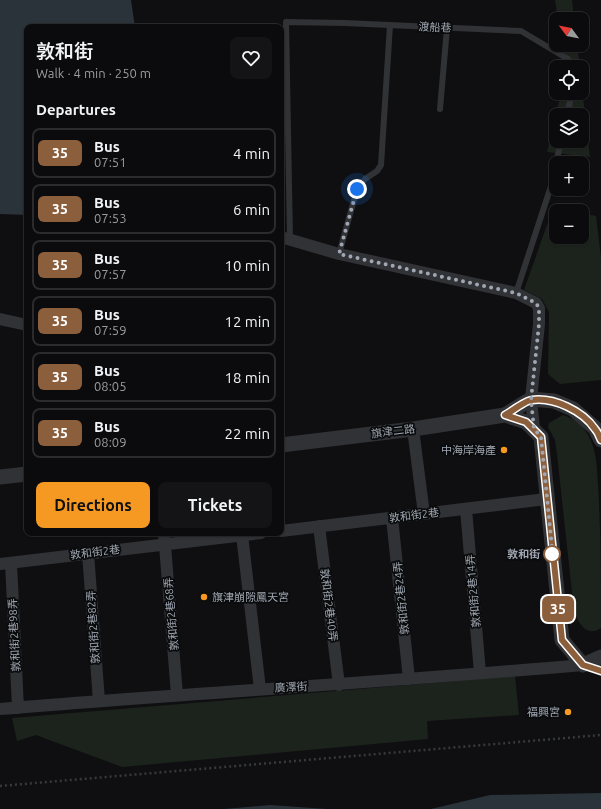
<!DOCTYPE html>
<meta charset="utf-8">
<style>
body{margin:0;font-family:Ubuntu,"Noto Sans TC",sans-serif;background:#141416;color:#f1f3f6;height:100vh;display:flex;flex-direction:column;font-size:15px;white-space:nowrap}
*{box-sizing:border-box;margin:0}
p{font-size:13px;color:#9a9b9d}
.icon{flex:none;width:22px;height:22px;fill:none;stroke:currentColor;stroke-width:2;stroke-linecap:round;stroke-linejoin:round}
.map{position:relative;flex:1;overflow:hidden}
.drawer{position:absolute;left:24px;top:24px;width:260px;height:512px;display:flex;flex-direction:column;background:#0b0b0d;border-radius:8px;box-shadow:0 1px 3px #0004,0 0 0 1px #2b2b2e}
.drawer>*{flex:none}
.badge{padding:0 8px;border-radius:6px;font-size:14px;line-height:26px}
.needle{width:26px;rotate:302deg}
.controls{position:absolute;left:549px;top:12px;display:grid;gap:8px}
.controls a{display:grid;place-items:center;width:40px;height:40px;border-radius:8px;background:#0b0b0d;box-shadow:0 1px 3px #0004,0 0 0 1px #2b2b2e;font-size:20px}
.you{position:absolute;width:20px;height:20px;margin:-10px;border:3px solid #fff;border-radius:50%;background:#1a73e8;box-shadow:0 0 0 6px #1a73e833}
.map>.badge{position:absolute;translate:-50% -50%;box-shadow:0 0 0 2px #fff}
h2{padding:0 12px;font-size:15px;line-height:36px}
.round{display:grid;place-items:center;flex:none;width:42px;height:42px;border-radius:8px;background:#141416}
.overview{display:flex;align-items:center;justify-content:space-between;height:68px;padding:0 12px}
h1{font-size:19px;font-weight:600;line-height:30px}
.button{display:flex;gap:8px;margin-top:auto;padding:8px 12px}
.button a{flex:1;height:46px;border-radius:8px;background:#f69922;color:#111;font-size:16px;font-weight:600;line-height:46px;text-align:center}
.button a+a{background:#141416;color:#f1f3f6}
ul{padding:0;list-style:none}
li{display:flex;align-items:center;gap:12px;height:50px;margin:0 8px 6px;padding:0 4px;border:2px solid #2b2b2e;border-radius:8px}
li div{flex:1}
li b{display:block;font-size:15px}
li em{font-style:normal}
li .badge{min-width:44px;font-weight:700;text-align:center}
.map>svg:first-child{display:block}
.green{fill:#1c231c}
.water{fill:#293339}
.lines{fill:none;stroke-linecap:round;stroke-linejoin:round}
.path{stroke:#36393d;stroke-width:2.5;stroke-dasharray:2 3;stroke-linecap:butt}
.service{stroke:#303236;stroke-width:6}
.minor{stroke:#303236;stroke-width:12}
.tertiary{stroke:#303236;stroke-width:15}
.line-casing{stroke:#fff;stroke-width:9}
.line{stroke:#8b5e3c;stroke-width:6}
.walk{stroke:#a0a7b2;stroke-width:4;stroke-dasharray:0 7.2}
.poi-dot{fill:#f69922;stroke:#0a0b0c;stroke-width:1.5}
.stop-dot{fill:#fff;stroke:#8b5e3c;stroke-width:2}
.labels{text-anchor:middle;stroke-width:3.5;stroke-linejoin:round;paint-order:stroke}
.street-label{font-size:11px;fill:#a0a7b2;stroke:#0a0b0c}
.poi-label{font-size:11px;fill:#a0a7b2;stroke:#0a0b0c;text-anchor:end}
.stop-label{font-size:11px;font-weight:bold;fill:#a0a7b2;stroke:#0a0b0c;text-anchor:end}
</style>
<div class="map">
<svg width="601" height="809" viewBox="0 0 601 809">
<rect width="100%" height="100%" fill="#0f0f11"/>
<path class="green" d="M555,0H572L574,19H558Z
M563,45H577L580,67H567Z
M582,88L590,157L547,152L556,115V141H582V115H556L561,93H582Z
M553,208L570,211H556V237H582V213L596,216L601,258V380L560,384L548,374L549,312L542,299L524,290Z
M563,415C576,419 586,428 591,441C597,455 597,471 598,486C601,533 601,581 601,628C587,638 578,623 574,611L557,454L555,440L548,427L549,423Z
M515,676L519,715L427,721L428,739L122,767L36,735L17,741L12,718Z"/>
<path class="water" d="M0,0H131L135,27H27V215L0,214Z
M601,793V809H431L490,795Z
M270,805L327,809H224Z"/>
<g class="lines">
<path class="path" d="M0,786L601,735"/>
<path class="service" d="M440,109L447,28
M567,115L572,93
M556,163L561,141
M290,239L286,22L345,23L521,31L568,59L573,67
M339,254L357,189L365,179L377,171L381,165L390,25
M516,293L553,180L556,165"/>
<path class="minor" d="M281,237L339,254L516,293L536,303L539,308V324L531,399L534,429
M0,319L27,325
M413,429L424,514
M466,509L480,673
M392,518L409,679
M319,526L339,685
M281,531L546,499
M164,533L177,695
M242,535L260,689
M88,553L99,701
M11,563L18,708
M0,564L261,533
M0,709C194,693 389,682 583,665"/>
<path class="tertiary" d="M505,415L526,422L541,437L562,640L583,665
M281,445L413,429L505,415L531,399L554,401L573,409L595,428L601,440
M0,477L27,474
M583,665L601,657"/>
</g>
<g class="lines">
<defs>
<path id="line" d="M601,440C599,436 598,432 595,429C583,411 554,397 532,400C526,400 512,411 505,415L526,422L541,437L562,640L583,665L601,671"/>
</defs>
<use href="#line" class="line-casing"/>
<use href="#line" class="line"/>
<path class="walk" d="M357,189L339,254L516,293L536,303L539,308V324L531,400L534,429L541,437L553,558L552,554"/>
</g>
<g class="poi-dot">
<circle cx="504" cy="450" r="4"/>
<circle cx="204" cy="597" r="4"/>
<circle cx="568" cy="712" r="4"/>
</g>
<circle class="stop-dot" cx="552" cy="554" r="8"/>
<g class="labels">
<g class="street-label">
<text transform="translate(435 27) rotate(3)" y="4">渡船巷</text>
<text transform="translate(393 431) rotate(-7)" y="4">旗津二路</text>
<text transform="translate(414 515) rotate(-7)" y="4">敦和街2巷</text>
<text transform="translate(95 552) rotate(-7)" y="4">敦和街2巷</text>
<text transform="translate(473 591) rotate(-95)" y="4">敦和街2巷14弄</text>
<text transform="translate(401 598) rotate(-96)" y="4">敦和街2巷24弄</text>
<text transform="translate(329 605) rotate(83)" y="4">敦和街2巷40弄</text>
<text transform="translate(171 614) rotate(-95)" y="4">敦和街2巷68弄</text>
<text transform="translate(93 627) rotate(-94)" y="4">敦和街2巷82弄</text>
<text transform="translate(14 635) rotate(-93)" y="4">敦和街2巷98弄</text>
<text transform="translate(291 687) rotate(-3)" y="4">廣澤街</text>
</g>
<g class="poi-label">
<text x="496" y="454">中海岸海產</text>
<text x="212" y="601" text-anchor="start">旗津崩隙鳳天宮</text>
<text x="560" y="716">福興宮</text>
</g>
<g class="stop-label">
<text x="540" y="558">敦和街</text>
</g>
</g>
</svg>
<div class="controls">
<a><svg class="needle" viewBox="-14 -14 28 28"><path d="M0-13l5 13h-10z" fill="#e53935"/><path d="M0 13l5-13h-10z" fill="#9a9b9d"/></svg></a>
<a><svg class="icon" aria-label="locate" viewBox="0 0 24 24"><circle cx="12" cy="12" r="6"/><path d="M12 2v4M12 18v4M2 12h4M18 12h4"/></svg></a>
<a><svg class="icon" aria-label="layers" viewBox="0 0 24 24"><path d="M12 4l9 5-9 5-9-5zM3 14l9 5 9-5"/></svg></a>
<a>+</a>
<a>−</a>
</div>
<div class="you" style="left:357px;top:189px"></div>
<b class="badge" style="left:558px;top:609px;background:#8b5e3c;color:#fff">35</b>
<section class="drawer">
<div class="overview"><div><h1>敦和街</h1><p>Walk · 4 min · 250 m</p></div><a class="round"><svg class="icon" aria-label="heart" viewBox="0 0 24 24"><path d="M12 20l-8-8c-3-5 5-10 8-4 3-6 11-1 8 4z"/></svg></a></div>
<h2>Departures</h2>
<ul>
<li><span class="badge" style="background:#8b5e3c;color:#fff">35</span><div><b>Bus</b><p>07:51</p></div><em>4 min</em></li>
<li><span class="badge" style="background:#8b5e3c;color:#fff">35</span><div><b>Bus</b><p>07:53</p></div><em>6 min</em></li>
<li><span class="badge" style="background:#8b5e3c;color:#fff">35</span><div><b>Bus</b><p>07:57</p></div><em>10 min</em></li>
<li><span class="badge" style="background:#8b5e3c;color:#fff">35</span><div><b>Bus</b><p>07:59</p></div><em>12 min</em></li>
<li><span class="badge" style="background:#8b5e3c;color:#fff">35</span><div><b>Bus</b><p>08:05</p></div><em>18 min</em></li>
<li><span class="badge" style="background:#8b5e3c;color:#fff">35</span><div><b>Bus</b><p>08:09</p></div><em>22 min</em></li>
</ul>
<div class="button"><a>Directions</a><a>Tickets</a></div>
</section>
</div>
